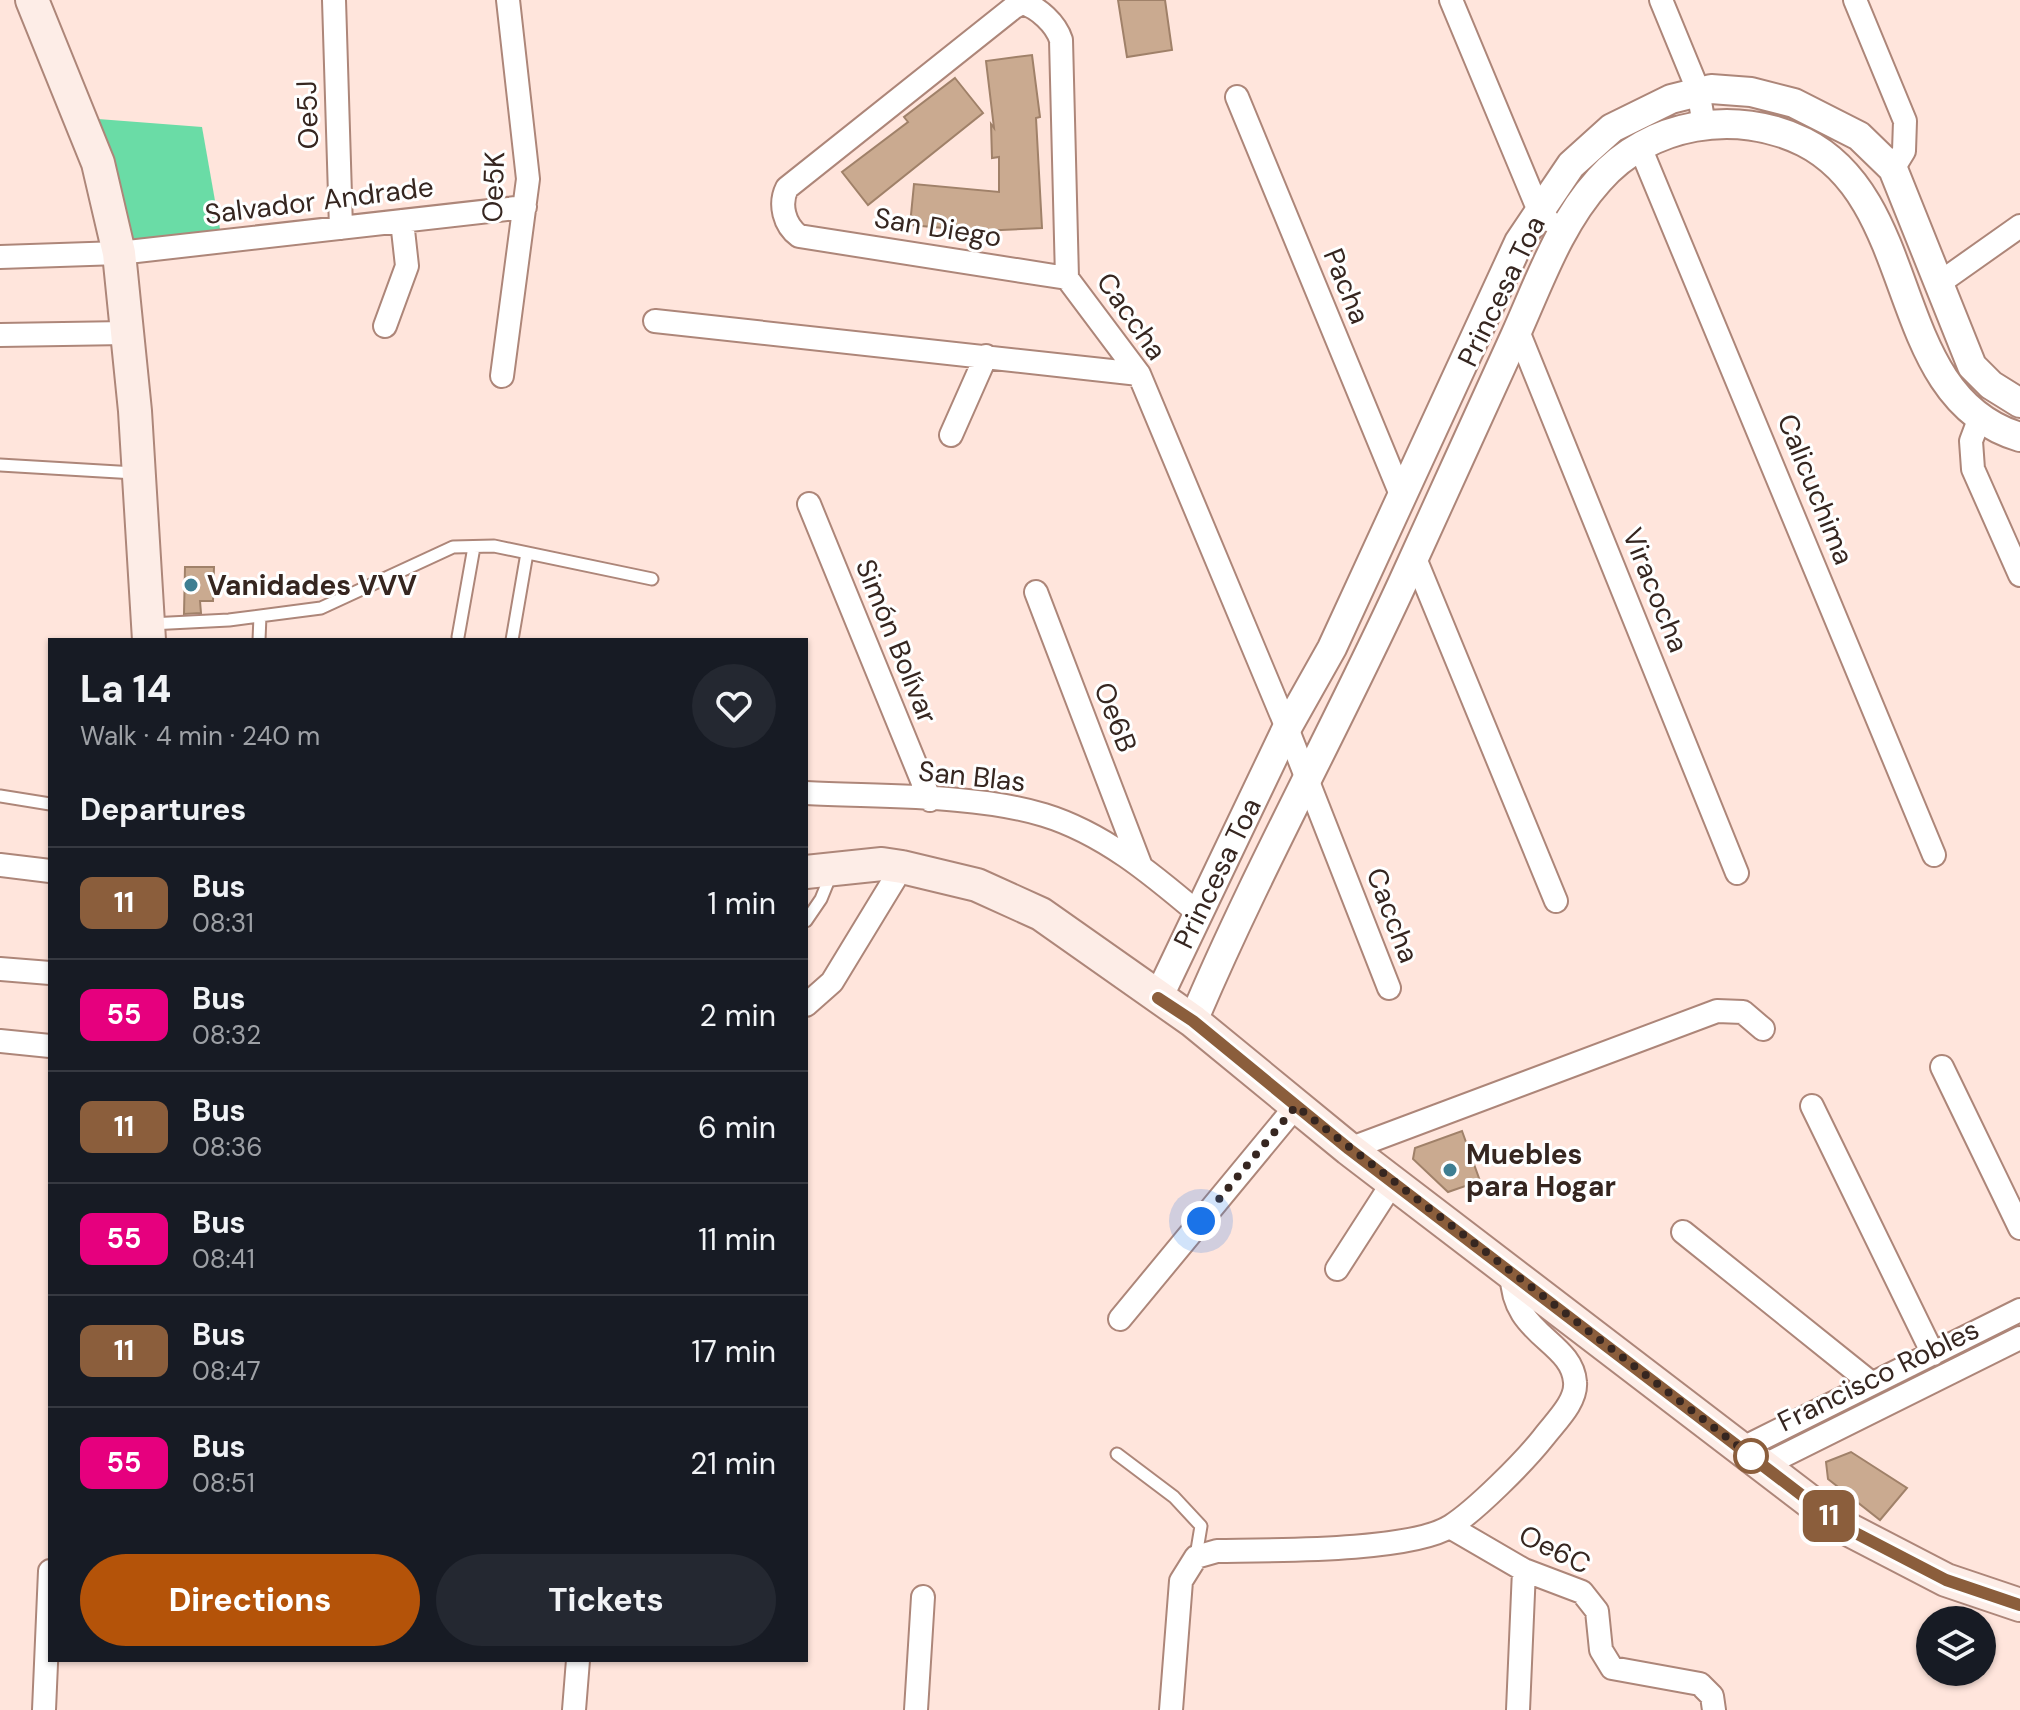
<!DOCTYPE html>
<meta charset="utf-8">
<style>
body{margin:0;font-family:"DM Sans",sans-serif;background:#242831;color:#f1f3f6;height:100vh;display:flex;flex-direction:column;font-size:30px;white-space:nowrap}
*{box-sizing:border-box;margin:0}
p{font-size:26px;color:#9ea1a6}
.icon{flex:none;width:44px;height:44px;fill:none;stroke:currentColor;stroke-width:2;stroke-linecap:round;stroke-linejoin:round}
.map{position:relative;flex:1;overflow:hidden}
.side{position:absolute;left:48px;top:638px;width:760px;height:1024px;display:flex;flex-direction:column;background:#171b24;border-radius:0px;box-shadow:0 2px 6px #0004}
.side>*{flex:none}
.badge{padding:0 16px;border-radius:12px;font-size:28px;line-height:52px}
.fabs{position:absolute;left:1916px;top:1606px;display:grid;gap:16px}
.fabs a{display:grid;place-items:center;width:80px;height:80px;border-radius:50%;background:#171b24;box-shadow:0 2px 6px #0004;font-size:40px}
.you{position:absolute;width:40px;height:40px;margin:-20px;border:6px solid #fff;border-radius:50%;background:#1a73e8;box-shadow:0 0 0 12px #1a73e833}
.map>.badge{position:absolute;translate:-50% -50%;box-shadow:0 0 0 4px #fff}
h2{padding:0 32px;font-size:30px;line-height:72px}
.round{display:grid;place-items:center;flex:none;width:84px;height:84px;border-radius:42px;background:#242831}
.head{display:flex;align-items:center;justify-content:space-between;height:136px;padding:0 32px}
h1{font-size:38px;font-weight:800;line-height:60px}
.button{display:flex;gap:16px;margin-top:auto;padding:16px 32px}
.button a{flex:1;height:92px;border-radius:48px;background:#b45309;color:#fff;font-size:32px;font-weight:800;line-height:92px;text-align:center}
.button a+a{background:#242831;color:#f1f3f6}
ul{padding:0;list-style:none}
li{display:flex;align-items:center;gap:24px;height:112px;padding:0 32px;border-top:2px solid #363941}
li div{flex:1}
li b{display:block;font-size:30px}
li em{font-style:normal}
li .badge{min-width:88px;font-weight:700;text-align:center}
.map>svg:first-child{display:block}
.green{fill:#6adca6}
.building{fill:#caaa90;stroke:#a08169;stroke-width:2}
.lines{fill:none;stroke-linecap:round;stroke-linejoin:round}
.service-casing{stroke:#ad8679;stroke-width:15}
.minor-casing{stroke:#ad8679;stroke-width:26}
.tertiary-casing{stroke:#ad8679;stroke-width:32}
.secondary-casing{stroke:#ad8679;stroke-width:36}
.service{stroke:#fff;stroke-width:11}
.minor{stroke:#fff;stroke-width:22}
.tertiary{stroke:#fff;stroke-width:28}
.secondary{stroke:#fdede7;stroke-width:32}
.line-casing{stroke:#fff;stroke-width:18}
.line{stroke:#8b5e3c;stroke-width:12}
.walk{stroke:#362620;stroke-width:8;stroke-dasharray:0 14.4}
.poi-dot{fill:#3e7e92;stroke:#fff;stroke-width:3}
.stop-dot{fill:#fff;stroke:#8b5e3c;stroke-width:4}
.labels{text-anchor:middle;stroke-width:6;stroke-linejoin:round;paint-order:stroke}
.street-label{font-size:28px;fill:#362620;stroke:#fff}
.poi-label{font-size:28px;font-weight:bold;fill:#362620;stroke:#fff;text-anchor:start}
</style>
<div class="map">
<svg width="2020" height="1710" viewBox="0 0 2020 1710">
<rect width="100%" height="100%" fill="#ffe5dc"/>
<path class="green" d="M98,119L202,127L220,229L126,241Z"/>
<path class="building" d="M1118,0H1165L1172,50L1127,57Z
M1032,55L1040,117L1036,118L1042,228L979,231L910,225L914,184L999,192V157L992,158L991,124L994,128L986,61Z
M955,78L983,113L868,205L842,172L908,122L904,117Z
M185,567H214L213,601H200L201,613L184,614Z
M1462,1131L1480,1181L1448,1192L1413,1159L1415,1148Z
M1851,1452L1907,1488L1880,1520L1828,1479L1826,1462Z"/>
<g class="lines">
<defs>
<path id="service" d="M0,465L135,473
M150,624L229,620L321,608L453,547L494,546L652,579
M458,637L474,547
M259,640L260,616
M512,640L527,553
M0,796L50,804
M806,921L821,899L832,872
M1117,1454L1174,1497L1201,1526L1196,1556"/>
<path id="minor" d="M334,0L341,228
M1451,0L1539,211L1548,220
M1661,0L1698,90L1704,125
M1855,0L1905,121L1904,151L1893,169
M1237,97L1402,497
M1640,147L1934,855
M0,257L119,253L525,207
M1067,278L799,236C784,225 779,204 787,188L1013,8L1022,3C1038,7 1056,24 1061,40L1067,278L1139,374L1287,728L1389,988
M1938,284L2020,226
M655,321L1139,374
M385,326L407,266L402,221
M1518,331L1737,873
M0,335L126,333
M502,376L528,179L508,0
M1980,417L1971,441L1973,469L2020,575
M951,435L986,356
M809,504L930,800
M1414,556L1556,901
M1036,592L1140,864
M806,793C879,797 975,794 1044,815C1103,833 1152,874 1198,913
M0,865L50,871
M0,969L50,973
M806,1005L832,982L902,867
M0,1041L50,1046
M1942,1067L2020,1228
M1812,1106L1933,1354
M1349,1149L1717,1011L1743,1012L1763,1029
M1683,1232L1871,1383
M1337,1269L1393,1182
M1120,1319L1296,1106
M1743,1448L2020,1310
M1763,1466L2020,1338
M1450,1527L1524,1570L1582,1592L1597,1611L1601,1650L1612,1668L1700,1684L1712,1696L1714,1710
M44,1710L50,1571
M574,1710L578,1660
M916,1710L923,1597
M1171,1710L1181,1581L1196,1557L1217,1551C1269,1550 1410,1552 1451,1526C1476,1510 1524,1462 1543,1438C1555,1422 1577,1402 1575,1382C1572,1340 1509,1335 1512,1271
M1518,1710L1524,1570"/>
<path id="tertiary" d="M1158,998L1287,728L1332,648L1519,242L1571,165L1612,128L1671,99L1711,89L1751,92L1794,103L1859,136L1893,169L1972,366L1991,385L2020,403
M1193,1021C1256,872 1335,730 1403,582C1440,500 1478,418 1515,336C1539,283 1559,224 1599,180C1649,123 1736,108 1804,142C1923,202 1886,397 2020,437"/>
<path id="secondary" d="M32,0L98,163L119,253L135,411L149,640
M806,872L882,864L902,867L977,885L1041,914L1193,1021L1349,1149L1842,1526L1946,1580L2020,1605"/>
</defs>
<use href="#service" class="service-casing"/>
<use href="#minor" class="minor-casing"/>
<use href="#tertiary" class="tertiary-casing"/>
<use href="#secondary" class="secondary-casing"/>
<use href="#service" class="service"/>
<use href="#minor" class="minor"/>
<use href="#tertiary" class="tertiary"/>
<use href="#secondary" class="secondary"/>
</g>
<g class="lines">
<defs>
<path id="line" d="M1158,998L1193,1021L1349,1149L1842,1526L1946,1580L2020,1605"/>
</defs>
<use href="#line" class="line-casing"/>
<use href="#line" class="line"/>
<path class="walk" d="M1201,1221L1296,1106L1751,1456"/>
</g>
<g class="poi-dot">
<circle cx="191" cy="585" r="8"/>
<circle cx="1450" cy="1170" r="8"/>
</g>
<circle class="stop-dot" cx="1751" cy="1456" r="16"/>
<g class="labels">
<g class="street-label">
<text transform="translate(307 115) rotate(-92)" y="10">Oe5J</text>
<text transform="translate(493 187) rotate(-88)" y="10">Oe5K</text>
<text transform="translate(319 200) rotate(-7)" y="10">Salvador Andrade</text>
<text transform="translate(938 227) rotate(9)" y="10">San Diego</text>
<text transform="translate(1347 286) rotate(68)" y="10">Pacha</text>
<text transform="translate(1501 291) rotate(-64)" y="10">Princesa Toa</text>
<text transform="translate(1132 316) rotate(55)" y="10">Caccha</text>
<text transform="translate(1816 489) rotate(68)" y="10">Calicuchima</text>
<text transform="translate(1656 590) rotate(68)" y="10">Viracocha</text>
<text transform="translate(897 641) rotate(68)" y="10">Simón Bolívar</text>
<text transform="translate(1116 717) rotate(69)" y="10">Oe6B</text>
<text transform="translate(972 776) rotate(6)" y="10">San Blas</text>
<text transform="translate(1217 873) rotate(-64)" y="10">Princesa Toa</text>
<text transform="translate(1393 915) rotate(69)" y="10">Caccha</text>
<text transform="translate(1878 1375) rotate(-26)" y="10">Francisco Robles</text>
<text transform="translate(1555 1549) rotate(26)" y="10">Oe6C</text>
</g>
<g class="poi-label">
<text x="207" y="595">Vanidades VVV</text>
<text x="1466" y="1164">Muebles<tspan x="1466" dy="32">para Hogar</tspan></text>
</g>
</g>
</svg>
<div class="fabs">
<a><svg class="icon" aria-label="layers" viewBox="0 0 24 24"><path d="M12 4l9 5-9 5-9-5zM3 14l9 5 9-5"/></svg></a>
</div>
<div class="you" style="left:1201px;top:1221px"></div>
<b class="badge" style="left:1829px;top:1516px;background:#8b5e3c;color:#fff">11</b>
<section class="side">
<div class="head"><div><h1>La 14</h1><p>Walk · 4 min · 240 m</p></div><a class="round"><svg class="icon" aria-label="heart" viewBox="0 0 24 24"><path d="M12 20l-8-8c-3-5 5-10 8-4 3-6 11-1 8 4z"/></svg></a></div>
<h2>Departures</h2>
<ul>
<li><span class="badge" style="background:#8b5e3c;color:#fff">11</span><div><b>Bus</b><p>08:31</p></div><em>1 min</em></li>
<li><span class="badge" style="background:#e6007e;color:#fff">55</span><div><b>Bus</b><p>08:32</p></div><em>2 min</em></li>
<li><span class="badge" style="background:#8b5e3c;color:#fff">11</span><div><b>Bus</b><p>08:36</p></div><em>6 min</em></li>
<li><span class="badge" style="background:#e6007e;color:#fff">55</span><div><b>Bus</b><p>08:41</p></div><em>11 min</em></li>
<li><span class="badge" style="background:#8b5e3c;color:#fff">11</span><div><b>Bus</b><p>08:47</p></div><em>17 min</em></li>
<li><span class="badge" style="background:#e6007e;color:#fff">55</span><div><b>Bus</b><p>08:51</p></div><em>21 min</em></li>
</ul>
<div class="button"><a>Directions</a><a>Tickets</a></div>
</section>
</div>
